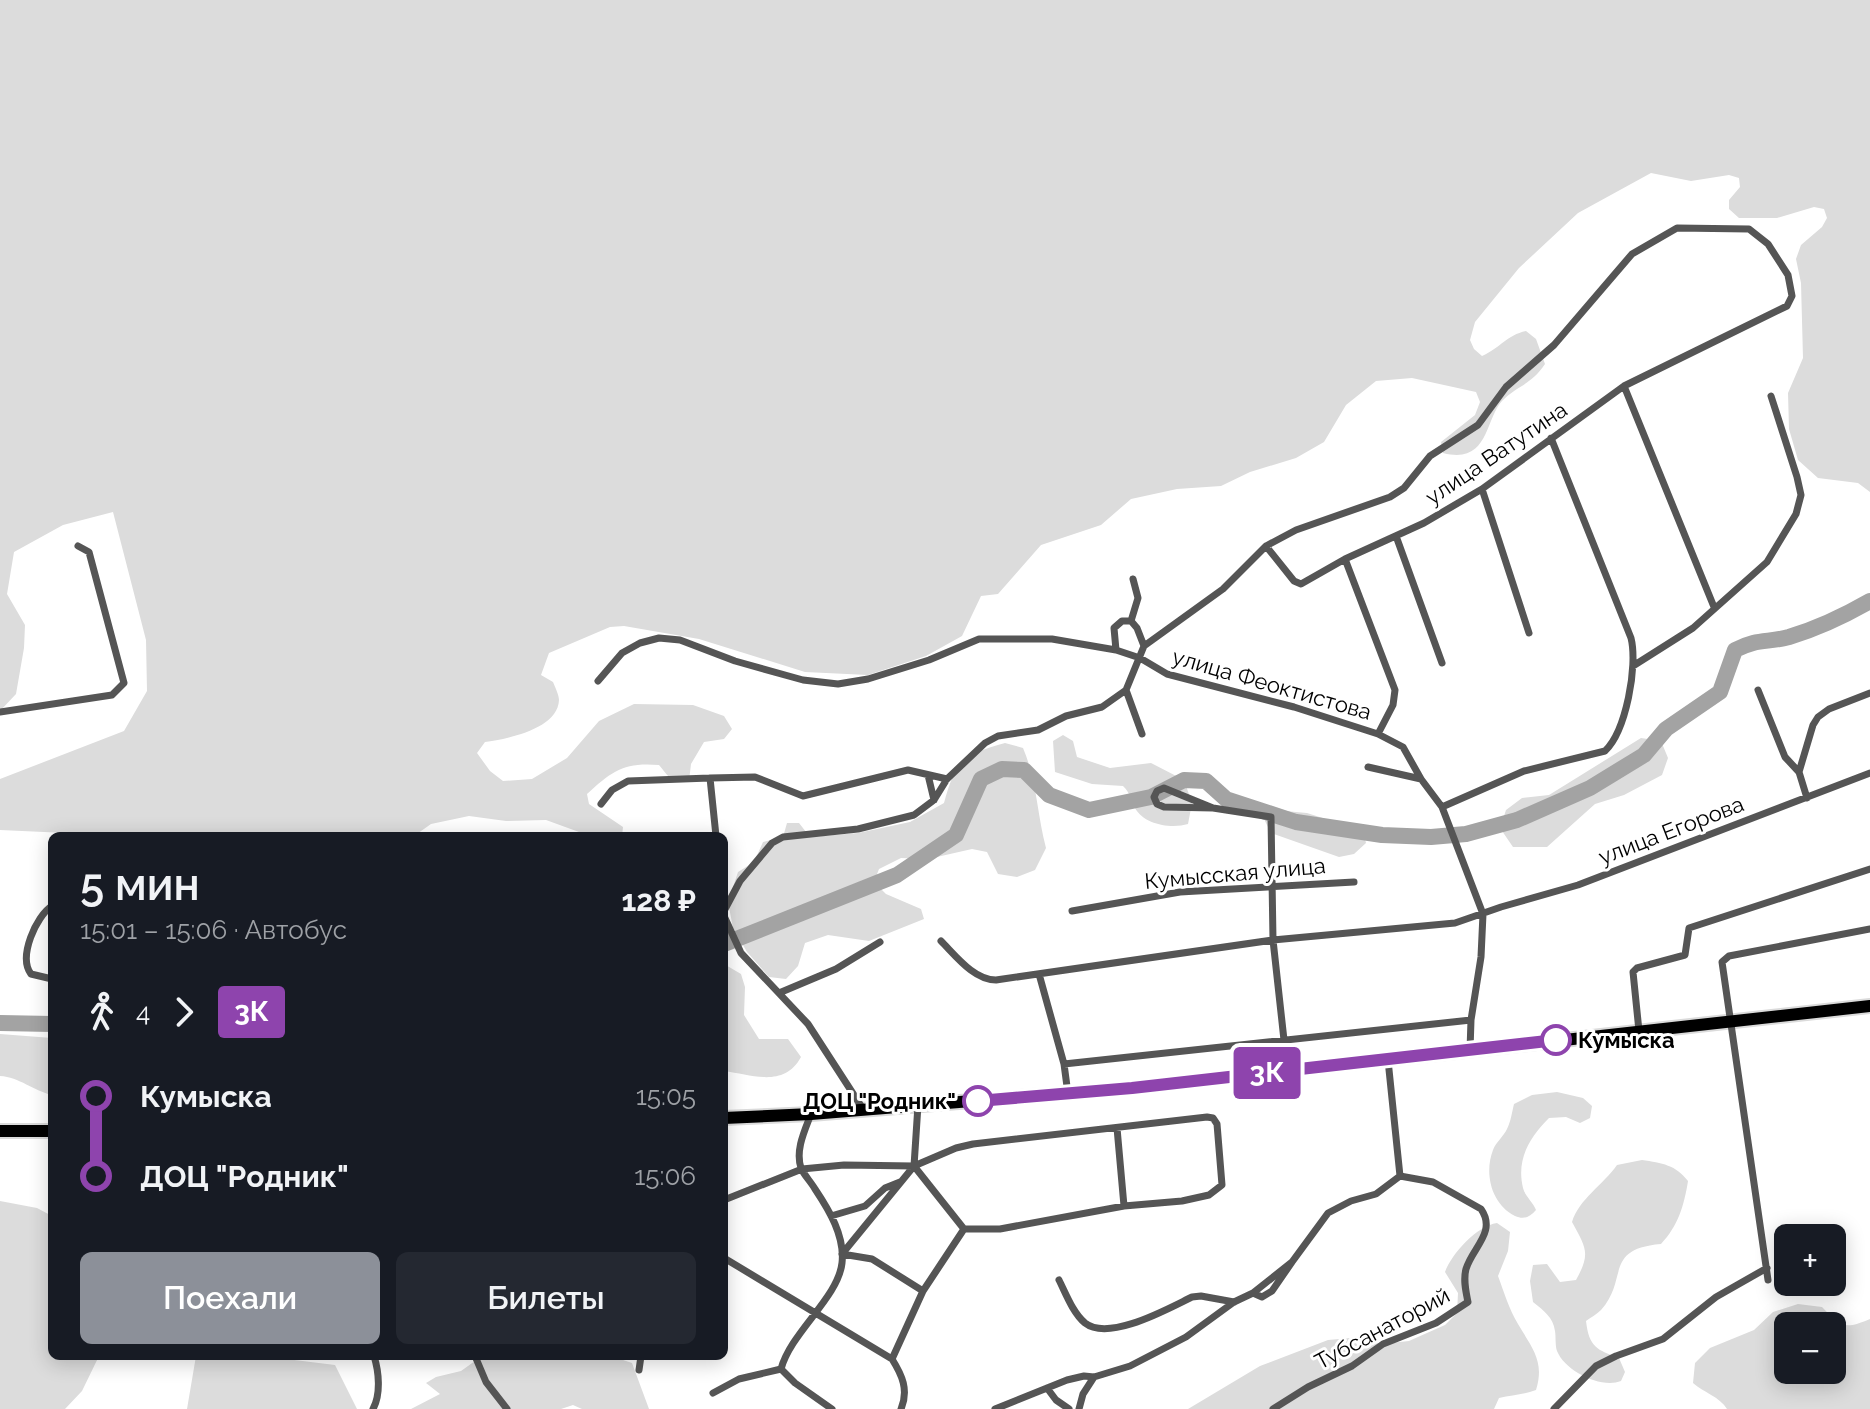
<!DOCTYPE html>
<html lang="ru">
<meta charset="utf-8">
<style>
body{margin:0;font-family:Raleway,sans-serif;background:#242831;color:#f1f3f6;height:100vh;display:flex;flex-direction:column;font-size:30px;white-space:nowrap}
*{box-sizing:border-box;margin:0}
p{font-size:26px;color:#9ea1a6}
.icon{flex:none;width:44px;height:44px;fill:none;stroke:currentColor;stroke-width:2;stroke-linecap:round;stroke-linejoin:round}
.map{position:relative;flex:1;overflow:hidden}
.side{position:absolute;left:48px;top:832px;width:680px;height:528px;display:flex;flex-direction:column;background:#171b24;border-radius:12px;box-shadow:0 4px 20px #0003}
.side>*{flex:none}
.badge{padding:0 16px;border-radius:6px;font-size:28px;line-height:52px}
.tools{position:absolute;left:1774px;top:1224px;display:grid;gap:16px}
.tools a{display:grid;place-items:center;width:72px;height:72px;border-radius:12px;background:#171b24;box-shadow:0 4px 20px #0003;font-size:40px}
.map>.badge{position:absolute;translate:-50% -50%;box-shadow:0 0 0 4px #fff}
.legs{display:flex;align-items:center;gap:12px;height:88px;padding:0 32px;font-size:26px}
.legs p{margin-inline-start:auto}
.overview{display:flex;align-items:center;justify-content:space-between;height:136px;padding:0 32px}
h1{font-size:44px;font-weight:600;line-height:60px}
.button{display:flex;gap:16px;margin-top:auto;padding:16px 32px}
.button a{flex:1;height:92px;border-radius:12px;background:#8c9099;color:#fff;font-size:32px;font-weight:600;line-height:92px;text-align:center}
.button a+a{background:#242831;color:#f1f3f6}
ul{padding:0 32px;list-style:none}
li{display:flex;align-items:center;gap:28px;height:80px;font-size:30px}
li i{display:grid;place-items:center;width:12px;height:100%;margin:0 10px;background:currentColor}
li i::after{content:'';width:20px;height:20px;margin:-10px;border:6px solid;border-radius:50%;background:#171b24}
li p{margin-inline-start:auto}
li:first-child i{background:linear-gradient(#0000 50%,currentColor 0)}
li:last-child i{background:linear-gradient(currentColor 50%,#0000 0)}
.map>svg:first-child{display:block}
.green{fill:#dcdcdc;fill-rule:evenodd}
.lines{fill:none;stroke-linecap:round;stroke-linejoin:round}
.river{stroke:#a3a3a3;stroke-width:16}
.primary-casing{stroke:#dbdbdb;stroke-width:16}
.minor{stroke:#555;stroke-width:7}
.primary{stroke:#000;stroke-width:12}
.line-1-casing{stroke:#fff;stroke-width:18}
.line-1{stroke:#8e44ad;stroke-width:12}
.stop-1-dot{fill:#fff;stroke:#8e44ad;stroke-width:4}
.labels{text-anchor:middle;stroke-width:6;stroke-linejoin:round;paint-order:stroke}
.street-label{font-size:22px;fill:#000;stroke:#fff}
.stop-label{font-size:22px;font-weight:bold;fill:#000;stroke:#fff;text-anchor:start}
</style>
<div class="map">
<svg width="1870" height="1409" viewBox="0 0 1870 1409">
<rect width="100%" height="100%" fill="#fff"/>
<path class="green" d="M0,0H1870V492L1858,483L1818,478L1798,460L1789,429L1788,393L1803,358L1801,283L1796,259L1801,245L1822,227L1827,218L1824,209L1814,207L1777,218H1739L1729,209V200L1740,187L1739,178L1729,175L1691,181L1651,173L1578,213L1519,268L1475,322L1470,340L1474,349L1482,356C1500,348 1507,335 1526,331L1536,339L1545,364C1531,385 1518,385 1502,401C1485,419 1489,465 1443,453L1441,442L1475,415L1480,402L1476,392L1412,378L1376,381L1346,405L1324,442L1296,458L1250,472L1221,486L1177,489L1131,499L1101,525L1041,545L998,594L981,596L962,636L926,656L868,675L805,672L699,639L624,626L610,627L549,653L541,675L553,682C555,687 559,695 559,700C558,729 507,739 485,742L477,753L490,771L503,781L532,779L567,758L599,721L634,704L693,705L724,716L732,729L724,739L704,742L691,764L689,781C673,785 668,776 659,765C624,762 612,771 587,794L589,804L623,827L622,836H583L579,832L546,820L506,821L469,816L431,824L414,836H75L66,833L0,830V779L124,731L147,691L146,640L113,512L63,525L14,552L7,594L25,625L24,648L16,694L0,711Z
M1063,735L1073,741L1077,757L1110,768L1151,763L1184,780L1192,803L1188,824C1172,829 1144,825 1135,808C1130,799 1131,794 1123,786L1092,784L1055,772L1053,741Z
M1641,738L1661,741L1668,758L1662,775L1624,795L1595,804L1547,847H1513L1500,828L1506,810L1522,798L1549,795Z
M1005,743L1023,748C1037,781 1037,814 1046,848L1035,870L1017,877L998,874L987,852L972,849L928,859L901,858L879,869L874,882L886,894L921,909L924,919L869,941L828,935L805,943L798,966L786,979L769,977L747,952L733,928L728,902L738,872L754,862L763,842L783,837L787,823H799L810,837L858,833L910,822L944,803C955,761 964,754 1005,743Z
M1274,810L1307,813L1363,831L1366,843L1354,854L1339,857L1271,833L1265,821Z
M724,964L741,974L745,987L744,1015L759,1039H788L801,1057C784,1088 753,1075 724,1071Z
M0,1034L52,1038V1095C34,1091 19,1077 0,1076Z
M1557,1092L1583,1098L1592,1106L1590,1118L1580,1123L1566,1117L1549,1118C1530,1137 1516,1159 1523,1188C1525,1196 1533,1202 1536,1210C1530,1217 1524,1220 1515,1216C1491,1204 1484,1173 1493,1150C1496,1142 1504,1136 1507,1129C1511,1121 1512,1112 1514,1104L1532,1095Z
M1642,1160C1662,1163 1676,1165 1688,1181C1684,1206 1678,1226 1661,1244C1603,1249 1629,1279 1601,1310C1597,1314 1590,1318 1586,1321C1589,1347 1597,1350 1619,1358L1625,1372L1621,1381C1601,1389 1565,1371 1557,1351C1555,1345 1556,1337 1555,1331C1553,1317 1544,1311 1533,1302L1530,1281L1533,1265L1547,1264L1560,1282L1576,1280C1591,1253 1586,1248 1572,1222C1579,1199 1603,1185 1617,1165Z
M0,1201L37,1208L52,1216V1356H99L82,1391L65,1409H0Z
M1497,1223L1510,1232L1508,1251L1498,1276C1504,1292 1509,1309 1518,1324C1532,1348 1545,1361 1536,1390C1523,1395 1512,1395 1499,1398L1494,1409H1188L1260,1366L1328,1340L1362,1337L1381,1344L1409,1341L1445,1325L1457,1313L1458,1293L1445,1272C1452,1253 1477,1226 1497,1223Z
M1798,1304L1822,1307C1841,1327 1844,1330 1870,1319V1409H1727C1720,1397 1703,1392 1693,1383L1695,1363L1710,1348L1754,1330L1773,1312ZM1788,1326H1832V1370H1788Z
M196,1356H262L335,1365L357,1409H187Z
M482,1356H611L632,1363L649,1409H582L573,1405L561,1409H411L440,1394L426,1383L436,1377L461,1371Z"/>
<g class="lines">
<path class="river" d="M724,944L897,875L956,835L981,779L1002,769L1024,770L1049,795L1089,810L1151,797L1184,780L1206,781L1226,799L1296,822L1382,835L1431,837L1466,834L1517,820L1590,788L1644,755L1666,729L1720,692L1735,650C1758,638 1767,643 1789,637C1819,628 1844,616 1870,601
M0,1023L52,1024"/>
<defs>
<path id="primary" d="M724,1118L811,1114L1132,1088L1870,1006
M0,1131H52"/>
</defs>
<use href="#primary" class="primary-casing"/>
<path class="minor" d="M1624,386L1714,607
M1482,489L1529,633
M1396,536L1442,663
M1266,546L1294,581L1301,584L1345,559
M1131,621L1138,598L1133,579
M1116,650L1114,628L1122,621H1131L1137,628L1144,646
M1633,666L1693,628L1767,562L1796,514L1801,495L1797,477L1771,396
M598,681L622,653L640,643L659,638L680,640L735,661L803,680L838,684L868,679L929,660L979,639H1052L1116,650L1140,658L1167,674L1294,707L1378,734L1403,747L1421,779
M1758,690L1785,757L1799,772
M0,712L112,695L124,683L89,552L78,546
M1142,734L1126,690L1144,646L1223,589L1266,546L1296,530L1390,497L1404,488L1430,456L1478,425L1506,387L1554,345L1632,254L1677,228L1749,229L1768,244L1788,275L1792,296L1787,306L1624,386L1482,489L1424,523L1345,559L1395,690L1393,705L1378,734
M1368,767L1421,779L1442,807L1483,914L1481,957L1471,1020
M928,775L934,800
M1807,798L1799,772L1813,725L1818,717L1829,709L1870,693
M601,804L612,790L628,781L710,778
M1442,807L1524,771L1605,751C1626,731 1638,666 1631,638L1551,438
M1213,808L1164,807L1157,804L1154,797L1157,791L1164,788L1213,808L1271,817L1273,940L1284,1040
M716,836L710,778L755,777L803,796L908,770L947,779
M52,906C36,916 18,957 31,974L52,979
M724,911L740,881L772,843L783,837L858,829L914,815L934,800L947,779L985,743L998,736L1038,730L1066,716L1102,707L1126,690
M1072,911L1180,892L1354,882
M724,916L741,953L808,1024L863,1109
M941,941C956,956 974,980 996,980L1273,940L1455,923L1501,907L1578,885L1870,773
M1039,974L1064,1064L1068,1094
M779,993L836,969L880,942
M1639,1031L1633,972L1637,968L1685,955L1689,928L1870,869
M1064,1064L1471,1020L1470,1050
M1117,1128L1124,1206
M724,1200L802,1169L844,1165L914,1166L956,1148L973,1144L1207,1117L1213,1118L1217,1124L1222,1185L1209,1195L1182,1201L1124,1206L1000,1229H964
M831,1216L865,1206L885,1188L900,1182
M842,1254L914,1166L918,1105
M842,1254L872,1259L923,1291
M724,1258L892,1359C902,1375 909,1390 901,1409
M1292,1262L1272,1291L1262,1297L1253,1293L1292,1262L1328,1213L1351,1201L1376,1194L1400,1176L1388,1060
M1059,1280C1066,1294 1073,1313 1085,1323C1109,1342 1169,1308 1192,1297L1201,1296L1234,1302
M1768,1280L1722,962L1729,956L1870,929
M475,1356L486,1382L507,1409
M892,1359L923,1291L964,1229L914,1166
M781,1369C791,1332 838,1298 842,1263C845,1236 829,1210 815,1189C811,1182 804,1175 801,1168C795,1150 805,1130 811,1114
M639,1370L641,1356
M1047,1388L1056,1400L1069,1409
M713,1393L739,1379L781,1369L795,1383L832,1409
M373,1409C381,1394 379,1372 374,1356
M995,1409L1067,1380L1084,1376L1094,1377L1130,1366L1186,1337L1234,1302L1253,1293
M1079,1409L1083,1394L1094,1377
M1273,1409L1308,1387L1352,1366L1383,1344L1436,1323L1468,1302C1466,1292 1463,1280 1466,1269C1472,1248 1497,1232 1481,1209L1433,1182L1400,1176
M1554,1409L1596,1366L1616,1356L1663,1339L1716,1297L1767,1268"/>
<use href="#primary" class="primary"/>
</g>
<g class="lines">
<defs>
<path id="line-1" d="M978,1101L1132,1088L1556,1040"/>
</defs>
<use href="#line-1" class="line-1-casing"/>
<use href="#line-1" class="line-1"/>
</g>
<g class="stop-1-dot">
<circle cx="1556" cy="1040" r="14"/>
<circle cx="978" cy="1101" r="14"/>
</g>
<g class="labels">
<g class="street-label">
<text transform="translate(1496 453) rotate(-34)" y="8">улица Ватутина</text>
<text transform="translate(1272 684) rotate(16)" y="8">улица Феоктистова</text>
<text transform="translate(1671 830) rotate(-21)" y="8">улица Егорова</text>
<text transform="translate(1235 873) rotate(-5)" y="8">Кумысская улица</text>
<text transform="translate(1382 1328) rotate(-28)" y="8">Тубсанаторий</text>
</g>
<g class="stop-label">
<text x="1578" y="1048">Кумыска</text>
<text x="956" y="1109" text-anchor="end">ДОЦ "Родник"</text>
</g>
</g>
</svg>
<div class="tools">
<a>+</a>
<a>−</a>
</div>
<b class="badge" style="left:1267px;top:1073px;background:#8e44ad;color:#fff">3К</b>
<section class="side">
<div class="overview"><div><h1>5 мин</h1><p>15:01 – 15:06 · Автобус</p></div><b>128 ₽</b></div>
<div class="legs"><svg class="icon" aria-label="walk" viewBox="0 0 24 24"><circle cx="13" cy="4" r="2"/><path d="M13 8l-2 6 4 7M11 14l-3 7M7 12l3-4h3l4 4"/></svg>4<svg class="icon" aria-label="forward" viewBox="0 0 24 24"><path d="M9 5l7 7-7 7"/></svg><b class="badge" style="background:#8e44ad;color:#fff">3К</b></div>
<ul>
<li><i style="color:#8e44ad"></i><b>Кумыска</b><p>15:05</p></li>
<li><i style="color:#8e44ad"></i><b>ДОЦ &quot;Родник&quot;</b><p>15:06</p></li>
</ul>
<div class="button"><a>Поехали</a><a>Билеты</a></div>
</section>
</div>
